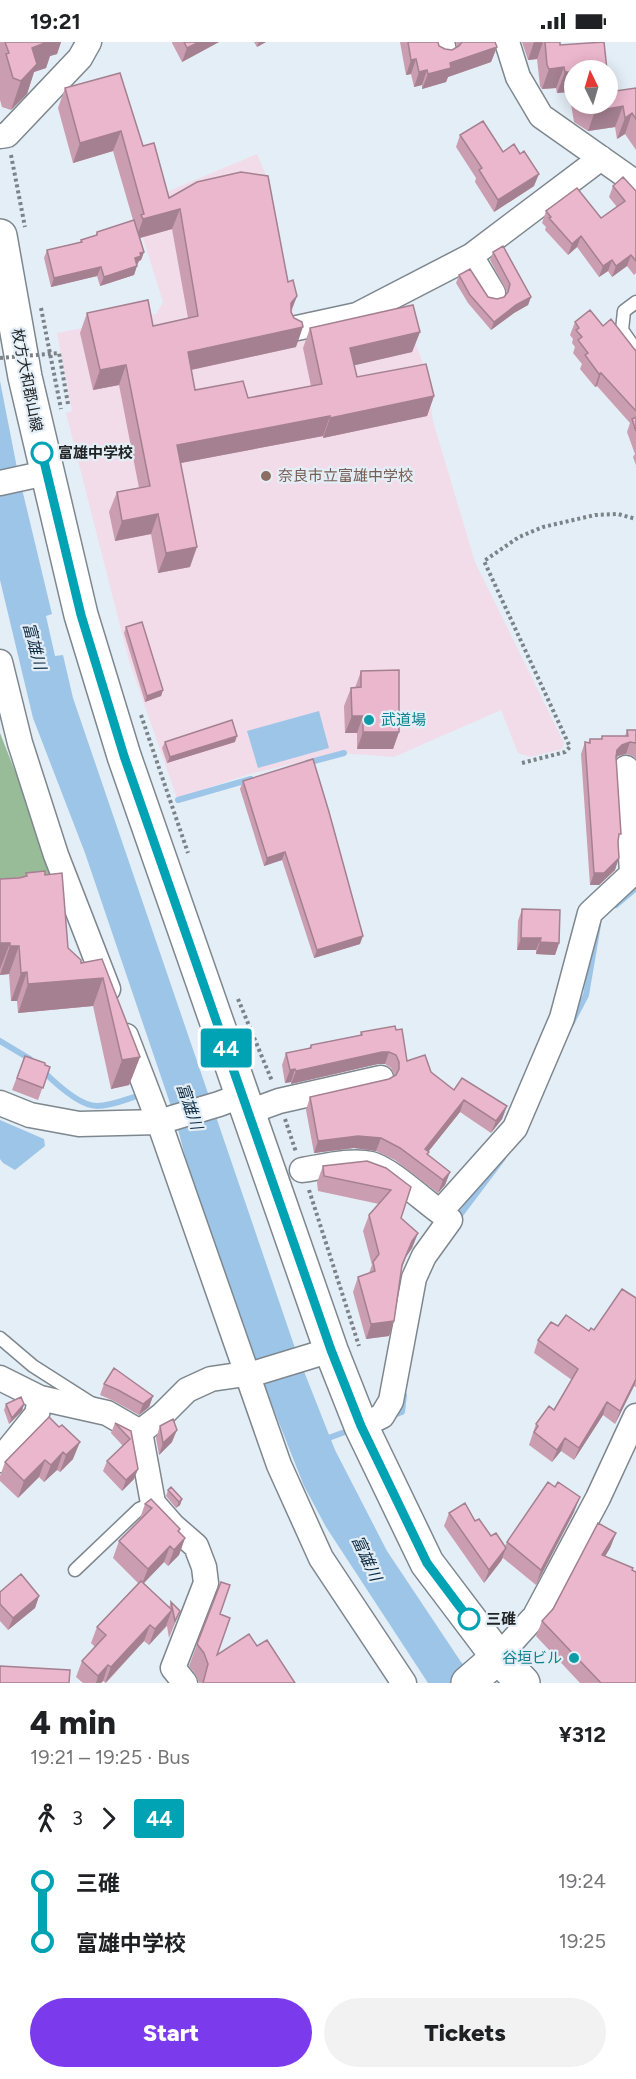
<!DOCTYPE html>
<meta charset="utf-8">
<style>
body{margin:0;font-family:Figtree,"Noto Sans JP",sans-serif;background:#f2f2f2;color:#202124;height:100vh;display:flex;flex-direction:column;font-size:22px;white-space:nowrap}
*{box-sizing:border-box;margin:0}
p{font-size:20px;color:#757577}
.icon{flex:none;width:33px;height:33px;fill:none;stroke:currentColor;stroke-width:2;stroke-linecap:round;stroke-linejoin:round}
.map{position:relative;height:1641px;overflow:hidden}
.sheet{display:flex;flex-direction:column;background:#fff;flex:1}
.sheet>*{flex:none}
.badge{padding:0 12px;border-radius:4px;font-size:21px;line-height:39px}
.needle{width:39px;rotate:355deg}
.tools{position:absolute;left:564px;top:18px;display:grid;gap:12px}
.tools a{display:grid;place-items:center;width:54px;height:54px;border-radius:50%;background:#fff;box-shadow:0 3px 15px #0003;font-size:30px}
.map>.badge{position:absolute;translate:-50% -50%;box-shadow:0 0 0 3px #fff}
.legs{display:flex;align-items:center;gap:9px;height:66px;padding:0 30px;font-size:20px}
.legs p{margin-inline-start:auto}
.headline{display:flex;align-items:center;justify-content:space-between;height:102px;padding:0 30px}
h1{font-size:33px;font-weight:800;line-height:45px}
.primary-button{display:flex;gap:12px;margin-top:auto;padding:12px 30px}
.primary-button a{flex:1;height:69px;border-radius:36px;background:#7c3aed;color:#fff;font-size:24px;font-weight:800;line-height:69px;text-align:center}
.primary-button a+a{background:#f2f2f2;color:#202124}
ul{padding:0 30px;list-style:none}
li{display:flex;align-items:center;gap:21px;height:60px;font-size:22px}
li i{display:grid;place-items:center;width:9px;height:100%;margin:0 8px;background:currentColor}
li i::after{content:'';width:15px;height:15px;margin:-8px;border:4px solid;border-radius:50%;background:#fff}
li p{margin-inline-start:auto}
li:first-child i{background:linear-gradient(#0000 50%,currentColor 0)}
li:last-child i{background:linear-gradient(currentColor 50%,#0000 0)}
.status{display:flex;justify-content:space-between;align-items:center;height:42px;padding:0 30px;background:#fff;direction:ltr}
.status svg{height:16px;fill:currentColor}
.map>svg:first-child{display:block}
.education{fill:#f2dce9}
.forest{fill:#97bc97}
.water{fill:#9dc5e8}
.lines{fill:none;stroke-linecap:round;stroke-linejoin:round}
.stream{stroke:#9dc5e8;stroke-width:6}
.lane-casing{stroke:#7e878e;stroke-width:15}
.street-casing{stroke:#7e878e;stroke-width:27}
.secondary-casing{stroke:#7e878e;stroke-width:36}
.primary-casing{stroke:#7e878e;stroke-width:36}
.path{stroke:#7c8388;stroke-width:4;stroke-dasharray:3 3;stroke-linecap:butt}
.lane{stroke:#fff;stroke-width:12}
.street{stroke:#fff;stroke-width:24}
.secondary{stroke:#fff;stroke-width:33}
.primary{stroke:#fff;stroke-width:33}
.path-bridge{stroke:#7c8388;stroke-width:4;stroke-dasharray:3 3;stroke-linecap:butt}
.wall{fill:#ca9db0}
.shaded-wall{fill:#a48090}
.building{fill:#ebb7cd;stroke:#a48090;stroke-width:1.5}
.line-1-casing{stroke:#fff;stroke-width:14}
.line-1{stroke:#00a3b4;stroke-width:9}
.stop-1-dot{fill:#fff;stroke:#00a3b4;stroke-width:3}
.education-dot{fill:#8d6e63;stroke:#e4eef6;stroke-width:2}
.culture-dot{fill:#0f9aa8;stroke:#e4eef6;stroke-width:2}
.labels{text-anchor:middle;stroke-width:4.5;stroke-linejoin:round;paint-order:stroke}
.street-label{font-size:15px;fill:#202426;stroke:#e4eef6}
.stop-label{font-size:15px;font-weight:bold;fill:#202426;stroke:#e4eef6;text-anchor:start}
.education-label{font-size:15px;fill:#785e54;stroke:#e4eef6;text-anchor:start}
.culture-label{font-size:15px;fill:#0d838f;stroke:#e4eef6;text-anchor:start}
.water-label{font-size:16px;font-style:italic;fill:#0c2b43;stroke:#e4eef6}
</style>
<div class="status"><b>19:21</b><svg viewBox="0 0 49 12"><path d="M0 12V9h3v3zM5 12V6h3v6zM10 12V3h3v9zM15 12V0h3v12zM26 1h20v11H26zM47 4h2v5h-2z"/></svg></div>
<div class="map">
<svg width="636" height="1641" viewBox="0 0 636 1641">
<rect width="100%" height="100%" fill="#e4eef6"/>
<path class="education" d="M257,112L268,138L297,290L398,256L426,329L433,379L475,520L564,701L562,707L530,715L518,711L501,668L394,715L339,711L250,732L177,756L129,619L66,371L72,369L57,291L156,272L163,260L133,164Z"/>
<path class="forest" d="M0,691L24,752L52,840L0,845Z"/>
<path class="water" d="M0,339L17,426L52,572L46,574L55,614L63,613L73,656L296,1309L335,1408L387,1509L461,1620L481,1641H428L326,1485L304,1444L264,1343L199,1167L175,1076L85,811L33,676L0,538Z
M319,669L329,706L258,726L247,689Z
M0,1078L44,1097L45,1104L15,1128L3,1121L0,1117Z"/>
<g class="lines">
<path class="stream" d="M307,721L344,711
M178,758L251,737
M616,863L636,846
M571,982L586,953L598,883
M0,999L30,1017
M42,1028C54,1040 80,1064 97,1064C110,1064 122,1059 134,1055
M457,1177L503,1116
M391,1374L402,1370L404,1353
M323,1398L353,1387"/>
<defs>
<path id="lane" d="M636,260L624,269L622,288L636,308
M0,1296L33,1324L91,1361
M75,1528L139,1467L153,1461"/>
<path id="street" d="M442,0L444,9
M507,0L518,35L541,74L636,141
M0,94L7,93L80,16L89,0
M471,214L493,251
M297,286L357,273L471,214L601,116
M0,441L46,431
M0,620L20,701L56,813L108,947
M626,726L632,831
M126,994L159,1080L279,1423L321,1516L404,1641
M0,1061L30,1073L79,1082L159,1080L219,1062L243,1053
M249,1070L279,1059L381,1036
M302,1128C322,1125 351,1117 371,1122C390,1127 423,1158 440,1170
M0,1336L40,1356L107,1371L140,1390L153,1461L173,1484L196,1504L204,1525L206,1541L173,1626L185,1641
M361,1384L382,1374L391,1359L414,1236L424,1214L450,1178L440,1170L515,1086L562,976L590,871L636,828
M140,1390L162,1373L187,1348L211,1337L259,1330L331,1308
M0,1418L37,1372L40,1356
M498,1615L535,1574L598,1456L636,1374"/>
<path id="secondary" d="M468,1641L498,1615"/>
<path id="primary" d="M0,194L25,335L81,573L124,714L331,1308L361,1384L427,1521L498,1615L523,1641"/>
</defs>
<use href="#lane" class="lane-casing"/>
<use href="#street" class="street-casing"/>
<use href="#secondary" class="secondary-casing"/>
<use href="#primary" class="primary-casing"/>
<path class="path" d="M11,113L25,185
M41,266L61,367
M141,673L188,811
M522,721L565,710L570,705L484,519L519,495L543,485L595,473L618,472L636,477
M238,957L272,1039
M285,1077L296,1110
M309,1148L359,1304"/>
<use href="#lane" class="lane"/>
<use href="#street" class="street"/>
<use href="#secondary" class="secondary"/>
<use href="#primary" class="primary"/>
<path class="path-bridge" d="M0,316L59,311L68,362"/>
</g>
<path class="wall" d="M0,0H61L57,12L50,14L46,26L34,30L27,52L11,68L2,65L0,58Z
M172,0H219L182,20L172,1Z
M254,0H266L257,5Z
M400,0H438L439,4L445,7L452,8L457,5L456,0H495L497,5L491,20L448,35L446,40L422,47V43L414,45L411,32L406,33Z
M522,0H560V3L574,28V62H608L609,50L636,46V108L625,92L617,97L615,85L588,89L574,80L569,50L557,51L556,46L542,47L540,44L537,17L528,18Z
M65,46L143,104L169,156L288,240L297,254L291,270L296,305L191,328L195,348L248,356L311,344L303,306L310,286L420,290L412,310L354,323L357,335L434,354L427,374L323,396V394L181,421L190,525L158,531L151,492L115,499L109,470L117,450L139,446L119,343L93,348L80,291L87,271L153,284L188,276L172,187L140,196L144,210L141,218L139,219L137,223L134,233L100,244L97,234L51,245L44,216L47,208L80,200L81,198L96,193L97,190L133,178L113,109L73,121L58,66Z
M460,93L503,110L534,144L494,170L475,140L476,136L456,105Z
M613,144L636,149V231L634,233L627,224L612,235L608,229L599,235L577,205L568,213L545,188L546,185L542,181L546,169L601,176L617,165L609,155Z
M493,210L531,255L528,263L514,271L491,288L468,261L456,241L459,233L488,255L497,257L504,255L507,250L490,218Z
M575,280L603,284L635,308H636V423L633,415L635,412L627,390L630,381L597,344L595,345L580,327L582,322L573,311L575,305L572,301L573,297L570,293Z
M126,585L163,648L161,654L145,660L124,591Z
M361,629L399,690L393,707H357V691H345L344,664L351,646H355Z
M627,688H636V717L633,714L626,712L618,714L616,716L618,799L615,828L599,843H590L581,712L585,700L588,701L590,697H601L602,694H625Z
M165,700H235L167,721L162,706Z
M243,739L360,902L314,916L282,818L264,824L240,747Z
M26,831L45,833L68,906L81,921L102,917L140,1015L129,1043L111,1047L93,964L18,971L17,959H11L9,932L0,933V837L25,834Z
M522,867L559,901L555,913L536,912V908H517L518,879Z
M396,988L407,1019L431,1030L454,1048L507,1064L502,1077L491,1091L460,1070L428,1110V1113L450,1130L445,1143L438,1151L395,1118L376,1109L354,1106L314,1111L306,1068L310,1055L389,1037L395,1034L391,1026L385,1022H378L291,1042V1040L285,1041L282,1023L286,1011L309,1006L311,1003L360,993L361,990Z
M25,1014L50,1025L38,1058L12,1048Z
M323,1124L386,1126L401,1176L418,1191L412,1206L406,1215L402,1226L389,1294L366,1297L353,1250L358,1235L369,1231L372,1223L363,1189L369,1173L379,1162L318,1149L317,1140Z
M636,1256V1345L634,1344L615,1382L603,1373L574,1418L561,1409L552,1420L529,1403L536,1382L554,1368L572,1338L534,1311L538,1298L558,1284L589,1289L594,1288Z
M104,1342L153,1354L149,1365L139,1373L114,1359L100,1353Z
M6,1362H24L22,1369L9,1382L4,1368Z
M49,1375L73,1417L60,1430L57,1428L44,1440L39,1435L18,1456L0,1439V1434L5,1420Z
M115,1381L131,1389L138,1427L134,1437L122,1449L103,1429L107,1419L123,1404L111,1391Z
M160,1384L172,1400L159,1413L156,1396Z
M555,1445L574,1470L536,1543L503,1516L501,1519L484,1541L444,1484L449,1471L475,1479L491,1494L505,1504L507,1500Z
M168,1448L182,1457L180,1463L176,1466L166,1454Z
M151,1457L180,1487L179,1490L185,1496L179,1513L168,1524L164,1520L144,1541L169,1565L171,1560L180,1569L169,1596L167,1584L149,1603L144,1599L106,1641L103,1639L101,1641H83L76,1635L82,1619L95,1605L91,1601L97,1585L138,1541L113,1516L119,1499L139,1479L145,1462Z
M616,1491L610,1506L605,1514L632,1528L636,1641H580L536,1594L542,1579L553,1567Z
M0,1550L39,1554L35,1566L8,1588L0,1579Z
M220,1572L217,1612L257,1604L295,1641H199L196,1633L189,1624L197,1602Z"/>
<path class="shaded-wall" d="M47,0H61L57,12L50,14L46,26L34,30L27,52L11,68L32,6Z
M199,0H219L182,20L187,6Z
M259,0H266L257,5Z
M534,0H543L537,17L528,18Z
M497,5L491,20L448,35L446,40L422,47L428,32L450,21Z
M416,17L411,32L406,33L411,18Z
M564,25L556,46L542,47L549,27Z
M427,28L422,43L414,45L419,30Z
M565,30H574V36L569,50L557,51Z
M623,64L615,85L588,89L595,69Z
M632,71L625,92L617,97L625,76Z
M121,89L113,109L73,121L80,101Z
M539,132L534,144L494,170L498,158Z
M180,167L172,187L136,197L143,177Z
M581,194L577,205L568,213L572,202Z
M144,210L141,218L139,219L137,223L131,225L135,216L140,211Z
M631,213L627,224L612,235L616,224Z
M612,218L608,229L599,235L603,224Z
M137,224L134,233L100,244L104,235Z
M101,225L97,234L51,245L54,236Z
M297,254L289,274L291,261Z
M531,255L528,263L514,271L491,288L494,280L516,263Z
M303,285L296,305L181,330L188,310Z
M420,290L412,310L343,326L350,306Z
M126,323L119,343L93,348L100,328Z
M601,331L597,344L595,345L599,332Z
M434,354L427,374L323,396L330,376Z
M330,374L323,394L170,423L177,403Z
M158,472L151,492L115,499L122,479Z
M197,505L190,525L158,531L166,511Z
M163,648L161,654L145,660L147,654Z
M352,674H363L357,691H345Z
M363,690H399L393,707H357Z
M237,694L235,700L167,721L170,715Z
M630,700L626,712L618,714L613,720L617,708L622,703Z
M285,810L282,818L264,824L267,816Z
M619,816L615,828L599,843H590L594,831Z
M363,894L360,902L314,916L317,908Z
M521,896H541L536,908H517Z
M540,900L559,901L555,913L536,912Z
M0,901H10L0,927Z
M10,904H19L9,932L0,933Z
M27,930L17,959H11L21,931Z
M103,936L93,964L18,971L28,942Z
M382,1010H389L385,1022H378L291,1042L296,1029Z
M140,1015L129,1043L111,1047L122,1018Z
M295,1027L291,1040L285,1041L290,1028Z
M464,1058L460,1070L420,1120L425,1107Z
M507,1064L502,1077L491,1091L496,1079Z
M358,1094L381,1096L376,1109L354,1106L314,1111L318,1099Z
M450,1130L445,1143L438,1151L443,1138Z
M418,1191L412,1206L406,1215L396,1239L412,1199Z
M394,1279L389,1294L366,1297L371,1282Z
M636,1337L634,1344L615,1382L620,1369Z
M153,1354L149,1365L139,1373L143,1362Z
M607,1360L603,1373L574,1418L579,1406Z
M24,1362L22,1369L9,1382L12,1376Z
M177,1388L172,1400L159,1413L163,1401Z
M565,1396L561,1409L552,1420L557,1408Z
M80,1400L73,1417L60,1430L66,1413Z
M63,1410L57,1428L44,1440L51,1423Z
M45,1418L39,1435L18,1456L24,1439Z
M138,1427L134,1437L122,1449L126,1438Z
M580,1455L574,1470L536,1543L541,1528Z
M182,1457L180,1463L176,1466L179,1460Z
M616,1491L610,1506L597,1528L602,1513Z
M185,1496L179,1513L168,1524L174,1508Z
M170,1504L164,1520L141,1544L148,1527Z
M506,1506L501,1519L484,1541L489,1528Z
M39,1554L35,1566L8,1588L13,1576Z
M172,1568L166,1584L149,1603L155,1587Z
M150,1583L144,1599L105,1641L111,1625Z
M108,1623L103,1639L101,1641H96L98,1634Z"/>
<path class="building" d="M5,0H47L32,6L37,22L21,39L13,36L6,12L9,11Z
M184,0H199L187,6Z
M408,0H438L439,4L445,7L452,8L459,4L462,0H495L497,5L450,21L451,26L428,32L427,28L419,30L416,17L411,18Z
M545,0H560V3L604,0L607,28H574V30H565L564,25L549,27L547,23Z
M120,31L143,104L154,101L169,156L197,140L241,130L268,134L288,240L293,238L297,254L291,261V270L294,276L302,280L303,285L188,310L195,348L243,339L248,356L322,342L310,286L413,263L420,290L350,306L357,335L426,322L434,354L330,376V374L177,403L197,505L166,511L158,472L122,479L117,450L150,444L126,323L100,328L87,271L148,258L153,284L198,274L180,167L143,177L141,173L144,172L121,89L80,101L65,46Z
M608,38L609,50L636,46V77L632,71L625,76L623,64L595,69L585,62H608Z
M483,79L503,110L514,102L520,112L524,109L539,132L498,158L479,128L482,126L460,93Z
M623,135L636,149V219L631,213L616,224L612,218L603,224L581,194L572,202L549,176L551,175L546,169L577,146L601,176L625,159L613,144Z
M134,178L144,210L140,211L141,214L135,216L137,224L104,235L101,225L54,236L47,208L82,200L81,198L97,193V190Z
M503,204L531,255L516,263L494,280L470,253L459,233L470,227L488,255L497,257L504,255L508,250L510,242L493,210Z
M590,268L603,284L611,277L635,308H636V369L601,331L599,332L585,313L588,311L578,298L582,295L576,288L579,286L575,280Z
M636,375V389L632,377Z
M142,580L163,648L147,654L126,585Z
M399,628V690H363V674H352L351,646L361,645V629Z
M232,678L237,694L170,715L165,700Z
M627,688H636V701L630,700L622,703L617,708L616,715L621,792H619L618,800L619,816L604,831H594L585,700L590,701V697H602V694H628Z
M313,717L329,770L363,894L317,908L285,810L267,816L243,739Z
M45,829V833L62,831L68,906L81,918V921L102,917L140,1015L122,1018L103,936L28,942L27,930L21,931L19,904H10V901H0V837L19,836L27,834L26,831Z
M522,867L560,868L559,901L540,900L541,896H521Z
M395,984L396,988L402,987L407,1019L425,1013L431,1030L454,1048L462,1036L507,1064L496,1079L464,1058L425,1107L429,1110L427,1112L450,1130L443,1138L400,1106L381,1096L358,1094L318,1099L310,1055L389,1037L396,1033L399,1027V1020L396,1013L389,1010H382L296,1029L295,1027L290,1028L286,1011L311,1006V1003L362,993L361,990Z
M25,1014L45,1021V1023L50,1025L43,1046L17,1036Z
M367,1119L386,1126L411,1145L401,1176L418,1191L412,1199L402,1223L394,1279L371,1282L358,1235L375,1229L373,1220L379,1212L369,1173L391,1148L324,1134L323,1124Z
M622,1247L636,1256V1337L620,1369L607,1360L579,1406L565,1396L557,1408L534,1390L538,1384L536,1382L549,1364L554,1368L578,1327L538,1298L551,1280L558,1284L566,1273L589,1289L591,1286L594,1288Z
M114,1326L153,1354L143,1362L118,1348L104,1342Z
M21,1355L24,1362L12,1376L6,1362Z
M49,1375L59,1385L62,1383L80,1400L66,1413L63,1410L51,1423L45,1418L24,1439L5,1420Z
M173,1377L177,1388L163,1401L160,1384Z
M115,1381L131,1389L138,1427L126,1438L107,1419L130,1397Z
M548,1440L555,1445L558,1440L580,1455L541,1528L507,1500Z
M171,1445L182,1457L179,1460L168,1448Z
M151,1457L180,1487L178,1489L185,1496L174,1508L170,1504L148,1527L119,1499L152,1466L145,1462Z
M465,1461L475,1479L479,1477L491,1494L496,1491L506,1506L489,1528L449,1471Z
M598,1481L616,1491L602,1513L633,1526L632,1528L636,1530V1641H601L542,1579L553,1567Z
M21,1532L39,1554L13,1576L0,1562V1550Z
M141,1539L172,1568L155,1587L150,1583L111,1625L108,1623L98,1634L82,1619L106,1593L97,1585Z
M221,1540L230,1543L220,1572L230,1576L217,1613L249,1592L257,1604L267,1598L295,1641H203L208,1622L204,1611L197,1602Z
M171,1560L180,1569L175,1579Z
M0,1624L70,1628L69,1641H0Z"/>
<g class="lines">
<defs>
<path id="line-1" d="M42,411L81,573L124,714L331,1308L361,1384L427,1521L469,1577"/>
</defs>
<use href="#line-1" class="line-1-casing"/>
<use href="#line-1" class="line-1"/>
</g>
<g class="stop-1-dot">
<circle cx="42" cy="411" r="10"/>
<circle cx="469" cy="1577" r="10"/>
</g>
<circle class="education-dot" cx="266" cy="434" r="6"/>
<g class="culture-dot">
<circle cx="369" cy="678" r="6"/>
<circle cx="574" cy="1616" r="6"/>
</g>
<g class="labels">
<g class="street-label">
<text transform="translate(27 338) rotate(79)" y="5">枚方大和郡山線</text>
</g>
<g class="stop-label">
<text x="58" y="416">富雄中学校</text>
<text x="486" y="1582">三碓</text>
</g>
<g class="education-label">
<text x="278" y="439">奈良市立富雄中学校</text>
</g>
<g class="culture-label">
<text x="381" y="683">武道場</text>
<text x="562" y="1621" text-anchor="end">谷垣ビル</text>
</g>
<g class="water-label">
<text transform="translate(35 604) rotate(75)" y="6">富雄川</text>
<text transform="translate(190 1064) rotate(71)" y="6">富雄川</text>
<text transform="translate(367 1516) rotate(65)" y="6">富雄川</text>
</g>
</g>
</svg>
<div class="tools">
<a><svg class="needle" viewBox="-14 -14 28 28"><path d="M0-13l5 13h-10z" fill="#e53935"/><path d="M0 13l5-13h-10z" fill="#757577"/></svg></a>
</div>
<b class="badge" style="left:226px;top:1006px;background:#00a3b4;color:#fff">44</b>
</div>
<section class="sheet">
<div class="headline"><div><h1>4 min</h1><p>19:21 – 19:25 · Bus</p></div><b>¥312</b></div>
<div class="legs"><svg class="icon" aria-label="walk" viewBox="0 0 24 24"><circle cx="13" cy="4" r="2"/><path d="M13 8l-2 6 4 7M11 14l-3 7M7 12l3-4h3l4 4"/></svg>3<svg class="icon" aria-label="forward" viewBox="0 0 24 24"><path d="M9 5l7 7-7 7"/></svg><b class="badge" style="background:#00a3b4;color:#fff">44</b></div>
<ul>
<li><i style="color:#00a3b4"></i><b>三碓</b><p>19:24</p></li>
<li><i style="color:#00a3b4"></i><b>富雄中学校</b><p>19:25</p></li>
</ul>
<div class="primary-button"><a>Start</a><a>Tickets</a></div>
</section>
